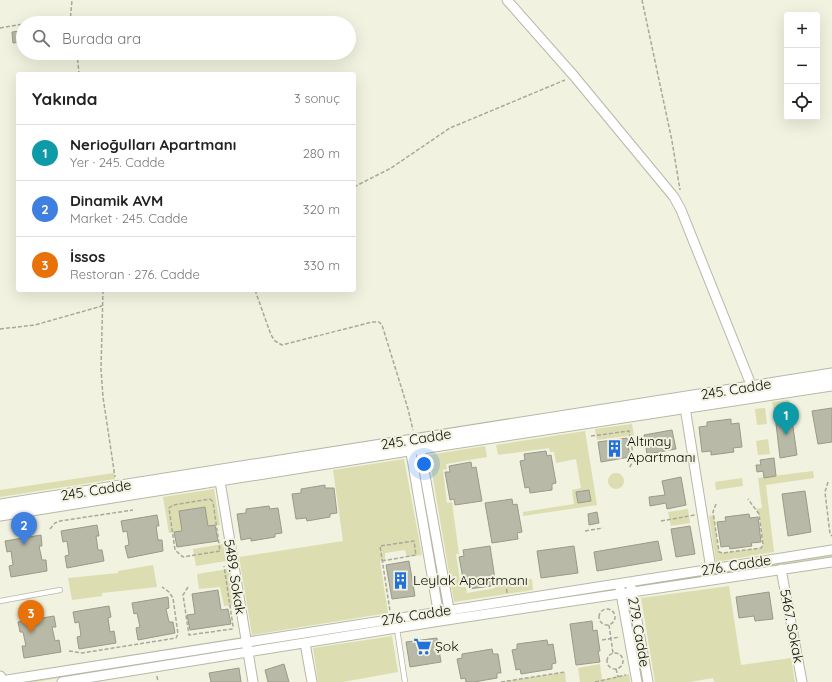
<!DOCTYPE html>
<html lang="tr">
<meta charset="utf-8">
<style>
:root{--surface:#fff;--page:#f6f6f6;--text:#222;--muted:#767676;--line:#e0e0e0;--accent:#ea580c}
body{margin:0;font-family:Quicksand,sans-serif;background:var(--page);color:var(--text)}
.controls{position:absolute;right:12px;top:12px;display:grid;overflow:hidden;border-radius:4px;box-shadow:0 4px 16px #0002}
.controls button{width:36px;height:36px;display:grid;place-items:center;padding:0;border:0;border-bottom:1px solid var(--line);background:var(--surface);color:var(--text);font:20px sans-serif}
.you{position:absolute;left:424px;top:464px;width:14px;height:14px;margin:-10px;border:3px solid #fff;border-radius:50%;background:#1a73e8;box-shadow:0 0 0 6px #1a73e833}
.badge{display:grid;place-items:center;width:26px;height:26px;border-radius:50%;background:var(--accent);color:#fff;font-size:13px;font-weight:700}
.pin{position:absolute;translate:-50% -33px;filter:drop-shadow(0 1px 2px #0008)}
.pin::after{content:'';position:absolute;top:21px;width:14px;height:12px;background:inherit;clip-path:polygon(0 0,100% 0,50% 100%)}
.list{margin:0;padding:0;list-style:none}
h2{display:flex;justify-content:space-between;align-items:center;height:52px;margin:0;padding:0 16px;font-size:17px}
h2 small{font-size:13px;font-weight:400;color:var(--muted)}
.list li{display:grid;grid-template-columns:26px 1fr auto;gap:12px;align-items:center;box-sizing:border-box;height:56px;padding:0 16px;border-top:1px solid var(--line)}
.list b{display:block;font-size:15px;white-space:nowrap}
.list p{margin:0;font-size:13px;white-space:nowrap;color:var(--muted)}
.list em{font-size:13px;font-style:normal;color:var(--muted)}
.icon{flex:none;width:22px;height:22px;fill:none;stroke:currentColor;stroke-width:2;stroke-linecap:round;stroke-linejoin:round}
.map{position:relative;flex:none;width:832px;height:682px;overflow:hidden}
.search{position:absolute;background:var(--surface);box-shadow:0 4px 16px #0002;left:16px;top:16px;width:340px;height:44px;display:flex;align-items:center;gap:10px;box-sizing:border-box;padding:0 14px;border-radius:22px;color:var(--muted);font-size:15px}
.panel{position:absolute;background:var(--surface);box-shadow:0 4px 16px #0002;left:16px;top:72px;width:340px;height:220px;border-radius:4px}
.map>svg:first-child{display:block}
.green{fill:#ddddb2}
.building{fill:#b8b9a7;stroke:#9a9a89}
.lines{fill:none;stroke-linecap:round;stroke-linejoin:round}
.service-casing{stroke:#b7b8a7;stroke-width:6}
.minor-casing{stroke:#b7b8a7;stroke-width:11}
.tertiary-casing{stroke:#b7b8a7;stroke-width:13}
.path{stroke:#a8a99a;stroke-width:1.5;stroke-dasharray:4 2;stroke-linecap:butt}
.service{stroke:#fff;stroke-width:4.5}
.minor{stroke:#fff;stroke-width:9}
.tertiary{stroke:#fff;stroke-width:11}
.labels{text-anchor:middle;stroke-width:4;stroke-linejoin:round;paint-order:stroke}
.street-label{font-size:14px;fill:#0d0d07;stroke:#f1f2df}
.poi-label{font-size:14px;fill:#0d0d07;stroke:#f1f2df;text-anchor:start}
</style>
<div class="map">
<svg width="832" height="682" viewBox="0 0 832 682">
<rect width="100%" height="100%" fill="#f1f2df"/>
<path class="green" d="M789,400L791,413L775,415L772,402Z
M765,408L767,424L757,425L755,409Z
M632,424L634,435L597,440L595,429Z
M585,431L597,505L523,516V512L574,504L572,490L581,488L576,459L556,463L554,452H550L549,448L498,455L496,445Z
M768,439L770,454L758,455L756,441Z
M485,446L487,457L446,464L447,469L443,470L447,503L452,502L459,554H456L461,587H466L467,593L495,588L494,584L532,579L533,590L454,602L429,455Z
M404,459L422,555L407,557L405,550L385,553V560L380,561L388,613L252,635L239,557L343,541L333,470Z
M417,465H420L444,603H441Z
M813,471L814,478L766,485L774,552L716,562L709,516L714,515L718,549L721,553L761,548L763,545L760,518L756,509L762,508L758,478Z
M608 481a8 8 0 1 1 16 0a8 8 0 1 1-16 0Z
M114,473L115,479L0,497V490Z
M742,478L743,486L716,490L715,482Z
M214,489L220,525L208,526L204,507L179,511L182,531L169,533L163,497Z
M688,509L690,523L671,526L668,512Z
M223,544L226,561L196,566L193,549Z
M832,554V557L636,587L635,585Z
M153,565L157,587L102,593V596L72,600L68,578L118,573V571Z
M228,569L234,605L224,606L220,587L199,589L197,574Z
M729,586L741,665L791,658L795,682H714L713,678L690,682H655L641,598Z
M392,636L398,672L343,682H318L313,648Z
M242,646V648L35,682H23Z
M600,664L602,680L629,674L630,682H580L578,668Z
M565,672L566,682H501Z"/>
<path class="building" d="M20,31L21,42L13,43L12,32Z
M832,408V442L818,444L812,411Z
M791,413L797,455L780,458L775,415Z
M731,419V424L739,423L742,447L733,448L734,452L711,455V451L702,452L699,427L707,426V422Z
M672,430L676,449L647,454L644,435Z
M627,438L630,457L601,462L598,442Z
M546,451L547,456L551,455L556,483L552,484V490L530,493L529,487L525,488L520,461L525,460L524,454Z
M774,458L776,476L764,478L763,471L757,472L756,465H761L760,460Z
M471,462L472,468L476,467L482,501L455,505L454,499L450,500L445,472H450L449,466Z
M681,477L686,505L667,509L666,503L650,506L649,497L665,495L662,481Z
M325,485V488H334L337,513L330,514V517L307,521L306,518L296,519L292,494L301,493V489Z
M589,490L591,501L578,503L576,492Z
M805,491L811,532L788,536L782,494Z
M512,499L513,505L517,504L522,532L517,533L518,539L492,543L485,503Z
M269,506L270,509L278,508L282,533L275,534V537L251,541V538L241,540L237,514L246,513V509Z
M205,507L208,526L215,525L218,541L177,547L174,532L182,531L179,511Z
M597,512L599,523L589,525L588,514Z
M749,514L750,518L758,517L761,542L751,543L752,546L730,549L729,546L721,547L717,522L726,521L725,517Z
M157,515L159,526H156L158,540H162L163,551L128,558L125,546L129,545L127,531L123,532L121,521Z
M97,525L99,536H96L98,550H102L104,561L67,568L65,556L69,555L67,541L63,542L61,531Z
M690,526L695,554L676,557L671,529Z
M41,535L42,546H39L42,560H46L47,571L11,577L9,566L13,565L11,551L7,552L5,541Z
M658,541L662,560L597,571L594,552Z
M490,546L495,579L491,580V586L469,589L468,583L464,584L459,557L464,556L463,550Z
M574,546L578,573L541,578L537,551Z
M409,561L415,596L392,599L386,565Z
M218,590L221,610L228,609L231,624L190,630L187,615L195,614L192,594Z
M769,592L773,619L755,621L754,616L739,618L736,597Z
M168,597L169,608L166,609L169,622H173L175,633L138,640L136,628L140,627L137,613L134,614L132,603Z
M109,606L111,617L108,618L110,632L114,631L116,643L79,649L77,637L81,636L79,622L75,623L73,612Z
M54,616L56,627H52L55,641L59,640L61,652L24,658L22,646H26L23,632H20L18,622Z
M592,621L593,631L597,630L600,651H598L600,662L576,665L570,624Z
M437,638L441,662L410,667L406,642Z
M547,640L548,645L553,644L556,663L552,664V669L521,674L520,669L516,670L512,650L517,649V644Z
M492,649L493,654H498L501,673H497V678L474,682H466L465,678L461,679L457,659L462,658V654Z
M284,664L289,682H268L265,670Z
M239,668L241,682H211L209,673Z"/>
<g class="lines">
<defs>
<path id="service" d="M0,601L60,590
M397,629L405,682"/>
<path id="minor" d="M507,0L574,76L674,197L681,210L754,392
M684,401L711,569
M419,442L450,615
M411,443V453L439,616
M219,475L253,682
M781,569L802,682
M631,587L648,682
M620,588L637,682
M305,643L312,682
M0,681L832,550
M62,682L440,621L832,562"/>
<path id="tertiary" d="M0,505L832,374
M0,515L421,448L832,385
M0,677L1,682"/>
</defs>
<use href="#service" class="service-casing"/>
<use href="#minor" class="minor-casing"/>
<use href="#tertiary" class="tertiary-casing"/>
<path class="path" d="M642,0L672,141L680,190
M28,23L49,21L65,23
M70,23L72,0
M0,28L23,24
M77,53L79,74
M354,187L391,168L450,128L565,80
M103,290L101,369L103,397L115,477
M255,290L271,335L275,341L282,345L372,322H379L382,325L408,409L413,430
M0,329L35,325L102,306
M591,436L629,431L634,460L629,468
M828,482L825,492L830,534L832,536
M210,499L213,502L220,551L183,557L175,550L169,508L173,505Z
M716,504L713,512L719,552L723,553L761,548L763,545L759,514L748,499
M661,521L695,515
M50,529L55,523L60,521L133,510
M585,531L603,528
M382,561L416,555L414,541L380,546L390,611
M505,577L507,593
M188,587L183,595L189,635L232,629L233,626L224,566
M599 617a8 8 0 1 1 16 0a8 8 0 1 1-16 0Z
M609,625L613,653
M602,640L620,637
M69,651L82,653L176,638L178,634L173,598L169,592L162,587
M607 661a8 8 0 1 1 16 0a8 8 0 1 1-16 0Z
M616,669L618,677
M157,676L158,682
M501,682L565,672
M595,682L626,675"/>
<use href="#service" class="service"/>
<use href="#minor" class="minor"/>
<use href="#tertiary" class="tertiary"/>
</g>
<defs>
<symbol id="building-bare" viewBox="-9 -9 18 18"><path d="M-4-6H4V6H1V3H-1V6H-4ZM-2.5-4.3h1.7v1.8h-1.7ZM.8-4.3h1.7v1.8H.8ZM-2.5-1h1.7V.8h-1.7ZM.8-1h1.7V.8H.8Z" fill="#2270db" stroke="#f1f2df" stroke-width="2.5" paint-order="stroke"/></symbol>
<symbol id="supermarket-bare" viewBox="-9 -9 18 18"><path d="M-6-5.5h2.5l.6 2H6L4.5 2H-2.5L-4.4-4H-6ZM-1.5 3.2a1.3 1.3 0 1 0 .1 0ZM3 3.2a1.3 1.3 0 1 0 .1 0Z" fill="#2270db" stroke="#f1f2df" stroke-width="2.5" paint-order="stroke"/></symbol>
</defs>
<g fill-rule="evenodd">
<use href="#building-bare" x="602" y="436" width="25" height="25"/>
<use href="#building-bare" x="388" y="568" width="25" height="25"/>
<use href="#supermarket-bare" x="410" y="634" width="25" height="25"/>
</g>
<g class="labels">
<g class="street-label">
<text transform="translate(736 389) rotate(-9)" y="5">245. Cadde</text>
<text transform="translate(416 439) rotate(-9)" y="5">245. Cadde</text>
<text transform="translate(96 490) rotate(-9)" y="5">245. Cadde</text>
<text transform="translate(736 565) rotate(-9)" y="5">276. Cadde</text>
<text transform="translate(235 577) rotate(81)" y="5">5489. Sokak</text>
<text transform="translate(416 615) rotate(-9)" y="5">276. Cadde</text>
<text transform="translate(792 626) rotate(79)" y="5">5467. Sokak</text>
<text transform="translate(639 632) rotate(80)" y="5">279. Cadde</text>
</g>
<g class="poi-label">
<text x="627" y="446">Altınay<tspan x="627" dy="16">Apartmanı</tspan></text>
<text x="413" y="585">Leylak Apartmanı</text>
<text x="435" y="651">Şok</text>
</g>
</g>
</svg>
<div class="controls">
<button>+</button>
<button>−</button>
<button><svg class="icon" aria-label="locate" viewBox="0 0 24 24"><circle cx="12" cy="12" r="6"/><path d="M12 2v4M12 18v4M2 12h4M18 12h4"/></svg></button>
</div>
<div class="you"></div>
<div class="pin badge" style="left:786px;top:435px;background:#0f9aa8">1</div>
<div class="pin badge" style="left:24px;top:545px;background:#3f7fe0">2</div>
<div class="pin badge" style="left:31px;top:633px;background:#e8710a">3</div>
<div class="search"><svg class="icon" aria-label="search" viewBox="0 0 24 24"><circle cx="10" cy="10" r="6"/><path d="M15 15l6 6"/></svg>Burada ara</div>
<section class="panel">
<h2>Yakında<small>3 sonuç</small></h2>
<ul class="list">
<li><span class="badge" style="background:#0f9aa8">1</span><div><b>Nerioğulları Apartmanı</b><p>Yer · 245. Cadde</p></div><em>280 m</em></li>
<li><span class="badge" style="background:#3f7fe0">2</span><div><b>Dinamik AVM</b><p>Market · 245. Cadde</p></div><em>320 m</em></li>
<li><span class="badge" style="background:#e8710a">3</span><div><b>İssos</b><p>Restoran · 276. Cadde</p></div><em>330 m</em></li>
</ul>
</section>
</div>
